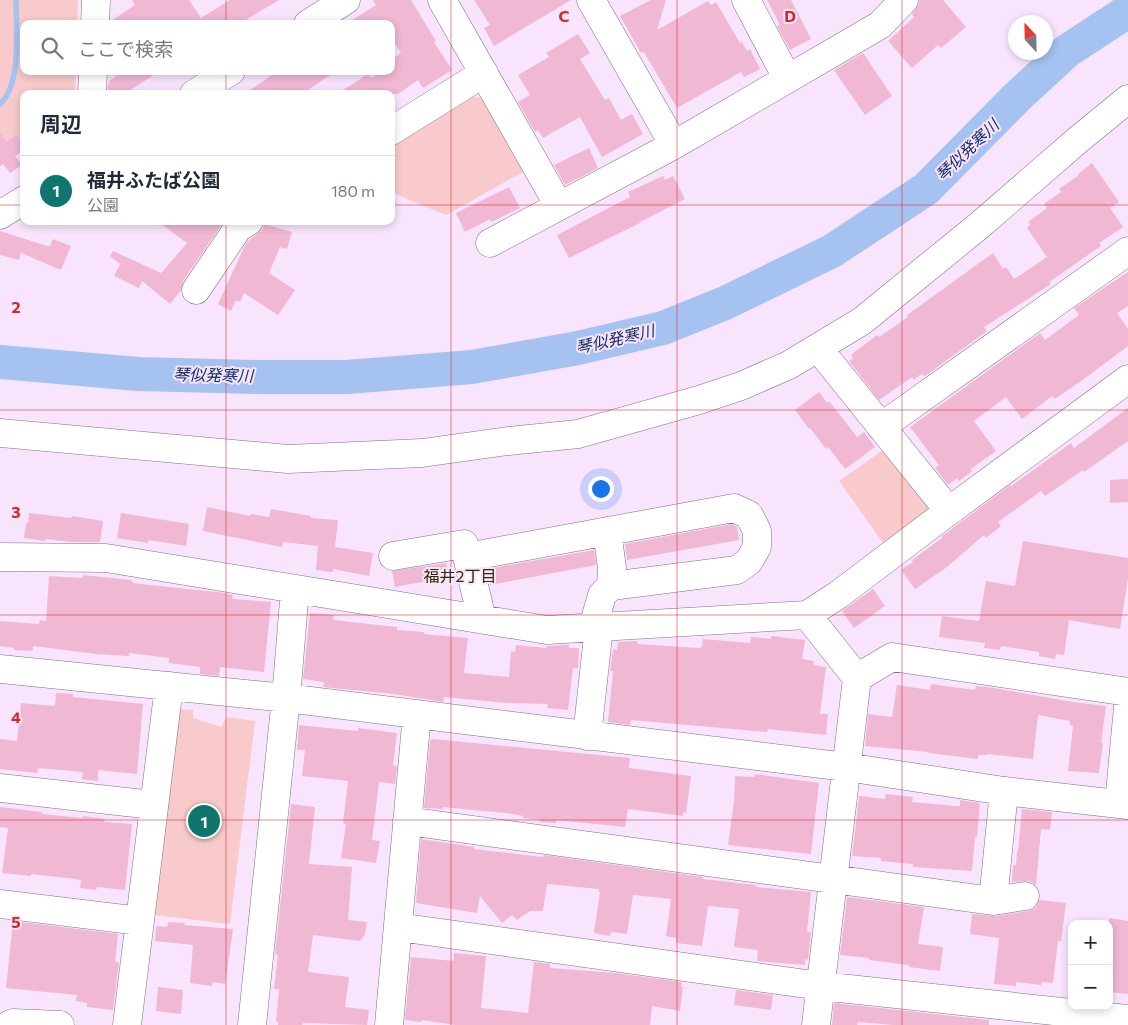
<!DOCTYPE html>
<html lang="ja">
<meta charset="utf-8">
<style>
:root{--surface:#fff;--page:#f6f6f7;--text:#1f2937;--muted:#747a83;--line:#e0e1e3;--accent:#0f766e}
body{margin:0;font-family:Commissioner,"Noto Sans JP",sans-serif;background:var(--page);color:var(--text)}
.controls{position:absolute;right:15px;bottom:15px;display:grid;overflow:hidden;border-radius:10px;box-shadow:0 2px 8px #0003}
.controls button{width:45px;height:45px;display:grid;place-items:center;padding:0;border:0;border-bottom:1px solid var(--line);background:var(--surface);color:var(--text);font:25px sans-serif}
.compass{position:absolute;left:1008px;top:15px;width:45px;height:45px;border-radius:50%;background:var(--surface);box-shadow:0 2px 8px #0003;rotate:338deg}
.you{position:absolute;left:600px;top:488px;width:18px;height:18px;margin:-12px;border:4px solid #fff;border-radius:50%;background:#1a73e8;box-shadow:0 0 0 8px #1a73e833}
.badge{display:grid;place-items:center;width:32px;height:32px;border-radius:50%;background:var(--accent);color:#fff;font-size:16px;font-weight:700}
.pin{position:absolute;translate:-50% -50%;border:2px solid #fff;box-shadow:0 1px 5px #0006}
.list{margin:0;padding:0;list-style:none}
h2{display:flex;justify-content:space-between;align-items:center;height:65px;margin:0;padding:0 20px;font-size:21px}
h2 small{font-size:16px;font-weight:400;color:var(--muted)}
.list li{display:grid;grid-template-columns:32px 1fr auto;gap:15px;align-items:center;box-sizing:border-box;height:70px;padding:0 20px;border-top:1px solid var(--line)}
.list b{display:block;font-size:19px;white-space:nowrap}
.list p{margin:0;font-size:16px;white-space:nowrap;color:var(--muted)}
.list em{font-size:16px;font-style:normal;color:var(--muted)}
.icon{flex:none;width:28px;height:28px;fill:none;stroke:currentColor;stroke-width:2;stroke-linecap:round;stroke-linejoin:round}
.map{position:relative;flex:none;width:1128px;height:1025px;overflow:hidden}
.search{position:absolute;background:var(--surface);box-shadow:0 2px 8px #0003;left:20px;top:20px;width:375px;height:55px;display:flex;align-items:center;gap:12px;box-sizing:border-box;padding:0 18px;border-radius:10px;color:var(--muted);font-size:19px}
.panel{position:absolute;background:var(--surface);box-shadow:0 2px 8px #0003;left:20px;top:90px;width:375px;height:135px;border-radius:10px}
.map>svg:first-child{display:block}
.green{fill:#f8cacb}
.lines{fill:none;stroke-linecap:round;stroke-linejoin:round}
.stream{stroke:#a6c2f1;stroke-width:5.5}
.river{stroke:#a6c2f1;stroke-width:34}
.building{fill:#f0b8d3}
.minor-casing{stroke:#806e85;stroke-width:29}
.minor{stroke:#fff;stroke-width:28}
.grid{fill:none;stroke:#d62828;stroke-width:1;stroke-opacity:0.55}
.labels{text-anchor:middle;stroke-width:4;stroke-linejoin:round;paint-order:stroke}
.water-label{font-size:16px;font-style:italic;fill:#102e65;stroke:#f9e4fe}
.neighbourhood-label{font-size:16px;fill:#2f2b00;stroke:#f9e4fe}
.grid-label{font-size:16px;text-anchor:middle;font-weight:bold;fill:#d62828;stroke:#f9e4fe;stroke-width:4;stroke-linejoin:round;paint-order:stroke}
</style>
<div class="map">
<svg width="1128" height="1025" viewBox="0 0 1128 1025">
<rect width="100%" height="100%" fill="#f9e4fe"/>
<path class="green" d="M0,0H78L77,24H24V71H76L75,94H24V138L0,164Z
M473,97L485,98L525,171L446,215L391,192V147Z
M886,448L930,504L928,516L886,547L839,481Z
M180,709L193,710V718L221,727L227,717L255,721L230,924L154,915Z"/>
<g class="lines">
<path class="stream" d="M0,104C22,84 16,29 16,0"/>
<path class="river" d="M0,362L138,374L260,377H347L472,367L578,348L663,328L725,303L832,251L926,189L1017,97L1067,51L1128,11"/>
</g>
<path class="building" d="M132,0H189L201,18L230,0H279L239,24H111V21L135,5Z
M373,0H411L436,41L434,42L452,70L423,88L418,80L398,94H337L368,74L371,78L382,71H391V60L401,53L391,37V24H346L376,5Z
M474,0H571L494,46L484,28L490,25Z
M651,0H666L657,30L708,1L711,5L716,2L740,43L742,42L747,51L750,49L760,69L744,77L741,72L677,108L644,52L641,53L620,16Z
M767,0H791L811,39L790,50L777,26L780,25Z
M919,0H943L966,27L941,48L938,45L912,68L888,41L914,17L912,14L919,4Z
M578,34L590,53L580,59L605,100L609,98L621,120L632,114L643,134L602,157L580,117L543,138L538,130L535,132L518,102L530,95L518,75L549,57L546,53Z
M863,53L892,96L865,115L834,70Z
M124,71H160L124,94H108V84L110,83L109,81Z
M278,71H336L302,94H244Z
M0,133L6,142L16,135L24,145V150L15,156L22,165L10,173L3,164L0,166Z
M589,148L598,168L565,185L554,165Z
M1092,163L1119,202L1110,208L1123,227L1099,243L1101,246L1049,282L1051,284L984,327L987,331L925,376L921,374L914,380L912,377L879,400L849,361L853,358L851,355L877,335L879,337L908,317L907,315L993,253L1003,269L1006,267L1014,279L1047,257L1027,228L1030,225L1028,222L1047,208L1044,204L1061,192L1059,189L1079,175L1078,174Z
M663,176L665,180L673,176L685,199L640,222V223L569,258L557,235L630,197L628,192Z
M509,187L520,208L491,222L490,219L465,232L456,213Z
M157,221H224L183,281L181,290L170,304L142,281L139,288L114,276L120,264L110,256L113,251L161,273L163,271L187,243Z
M264,224L292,232L287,249L280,247L269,273L295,290L278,315L244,293L240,302L236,300L231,311L218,304L246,243L263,229Z
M0,231L47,246H50L53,239L71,246L61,270L21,253L19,260L0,255Z
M1128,272V306L1117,313L1128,329V346L1084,379L1055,399L1052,396L1022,419L1006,397L974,421L996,451L971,469L972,471L959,481L957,478L948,485L935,468L939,465L910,427L1040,333L1045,340L1079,315L1074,308Z
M819,392L827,403L829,401L857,437L864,432L875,447L845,469L828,447L826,449L810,428L809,429L795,410Z
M1128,408V441L1084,472L1083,470L1045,496L1041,491L998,522L1001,526L986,538L984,535L947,567L915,589L901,570L913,562L912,560L942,538L941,537L1010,485L1011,486L1071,443L1074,448Z
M1128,479V502L1110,503V480Z
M207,507L250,516L251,514L269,517L271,509L311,516V518L338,520L335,547L373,553L369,576L333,569V572L316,570L318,546L283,542L282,547L203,531Z
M29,513L71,518L72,516L103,521L100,542H71L45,539V541L24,538L26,523H28Z
M121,513L189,524L186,546L149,540L148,543L117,538Z
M732,524L737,527L739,540L627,560L625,544Z
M1023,541L1128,558V578L1120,629L1069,620L1064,655L1056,654L1055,659L1039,656V652L1001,646L1000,650L984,648L985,643L939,637L942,616L979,621L986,581L1015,586Z
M594,550L596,565L490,585L486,569Z
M446,563L449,577L395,587L392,571Z
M83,575L131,580L133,583L150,585L225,593L233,595L232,599L271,602L264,672L220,667L219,676L200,674V667L169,663V658L129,653V656L96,654L33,646V651L14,650V648L0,646V621L39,624L40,620L46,621L49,576L83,578Z
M873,589L885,606L854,628L842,611Z
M310,613L334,615L333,620L397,627V630L424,632V634L468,638L464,673L509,677L511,651L515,652L516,645L547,648V646L564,645H569V648H579L578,668H573L568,710L547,708L548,704L507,703L444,697L443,702L394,694L323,687L324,682L303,679Z
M771,636L805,640L802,659L814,661L813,665L826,667L820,714H828L826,735L768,729L767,732L631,720L630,725L608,722L613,671H610L613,649L617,650L618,642L635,641H637V644L699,648L702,647L703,639L750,643L751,637L771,639Z
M931,684L975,690L976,686L994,688L1073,702L1106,706L1101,743H1103L1099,773L1068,771L1073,726L1070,725V721L1038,715L1033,759L987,754V755H978V759L929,753V752L865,746L868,714L892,717L897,685L930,690Z
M56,693L73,694V697L143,704L137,774L98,770V781L82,779L83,772L38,768L37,773L0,769V739L17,741L21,703L55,706Z
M299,725L358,731V728L397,733L393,765L397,766L395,784L379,782L372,840L380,841L376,863L341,858L346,824L343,823L348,781L302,776L305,750H297Z
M432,739L630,758L629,768L691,776L686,813L683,812V816L628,809L625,827L556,820V823L540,822V820L523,818V816L514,814L443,807V809L424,808L430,741Z
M755,774L819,783L811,854L728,845L734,802L735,776L754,777Z
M886,794L913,797L912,802L956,806H960V800L980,803L977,837H975L972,871L913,867V864L881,861V858L852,856L859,796L885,799Z
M291,804L315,807L309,864L352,867L348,920L367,922L365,935L360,941L313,935L308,972L349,977L345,1007L369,1010L367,1025L303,1023L302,1025H278V1022H276L279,989H274L278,955L275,954Z
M0,807L42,812V814L83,818V816L105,819L104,822L132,824L125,890L97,887L96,890L80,888L81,881L76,879L31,874V876L2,873L8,828L0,827Z
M1022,809L1052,812L1050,830L1041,829L1036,885L1030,881L1012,882L1013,865H1016L1017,852H1018Z
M421,839L474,847V849L543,857L544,855L703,877V879L756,885V887L811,892L807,932H811L808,960L805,959V965L757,961L758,950L734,947L739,909L708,906L702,946L676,943V938L666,936L671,899L633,895L627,934L611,932L610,936L594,933L600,892H598L599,889L547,884L543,911H530L517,920L512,915L502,923L480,896L477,913L416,903Z
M847,897L924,907L918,944L943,947L940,971L909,967V965L869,960V958L840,955Z
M1040,900L1066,903L1061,941H1058L1053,983L1042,982L1041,985L1016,982V986L994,984L999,938L970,934L972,914L995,916L1027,911L1035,908Z
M1109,918L1128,921V994L1109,992Z
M13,921L118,934L115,962H119L113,1010L87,1007V1003L76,1001L77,995L6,988Z
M168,922L185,923L184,925L233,929L225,984L213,982L212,986L190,983L193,945L155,941L156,926L167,927Z
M454,953L486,956L481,1008L528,1013L534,962L550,964V968L615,973L682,982L681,987H683L680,1011L652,1006L650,1025H455L421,1020V1022L405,1020L411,957L454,961Z
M158,987L183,990L181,1014L156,1011Z
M736,990L773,995L771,1010L734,1005Z
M834,1003L989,1020V1025H893L858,1022L857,1025H832Z"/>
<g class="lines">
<defs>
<path id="minor" d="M442,0L559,206
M591,0L674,145
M746,0L787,78
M95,24L96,0
M308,24L346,0
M92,94L93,71
M194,94L231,71
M391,131L484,73
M0,215L24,200
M490,243L674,145L880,25L904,0
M196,290L238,228L249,221
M818,348L949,511
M881,427L1128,251
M0,433L288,459L422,453L508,441L578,434L699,400L741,386L789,365L862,321L981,224L1079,139L1128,99
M607,531L612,568L611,586
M393,556L464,544L482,619
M0,557L106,558L547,630L807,615L838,595L949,511L1128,379
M467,557L734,508L749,515L757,531V547L749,561L737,570L611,586L602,595L593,627
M807,615L857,678L816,1025
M0,669L286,698L846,767L1004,791L1128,805
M857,678L892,657L1128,692
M587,736L599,627
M0,788L153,805
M1119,804L1128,707
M407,821L993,901L1025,896
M993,901L1004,791
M0,904L140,921
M398,927L821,986L1128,1019
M9,1025L13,1023L60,1025
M127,1025L169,686
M252,1025L286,698L295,589
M389,1025L417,714"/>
</defs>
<use href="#minor" class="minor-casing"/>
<use href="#minor" class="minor"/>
</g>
<path class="grid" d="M226,0V24M451,0V1025M677,0V1025M902,0V1025M226,71V94M0,205H24M391,205H1128M226,221V1025M0,410H1128M0,615H1128M0,820H1128"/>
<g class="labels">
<g class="water-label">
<text transform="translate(967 150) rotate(-44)" y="6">琴似発寒川</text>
<text transform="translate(615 339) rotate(-13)" y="6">琴似発寒川</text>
<text transform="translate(213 375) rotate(1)" y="6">琴似発寒川</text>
</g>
<g class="neighbourhood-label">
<text x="460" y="582">福井2丁目</text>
</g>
</g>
<g class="grid-label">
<text x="564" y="22">C</text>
<text x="790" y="22">D</text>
<text x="16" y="313">2</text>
<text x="16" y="518">3</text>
<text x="16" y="723">4</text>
<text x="16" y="928">5</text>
</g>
</svg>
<div class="controls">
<button>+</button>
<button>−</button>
</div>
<svg class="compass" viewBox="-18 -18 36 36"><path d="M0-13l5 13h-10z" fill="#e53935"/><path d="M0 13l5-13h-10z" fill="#747a83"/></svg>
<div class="you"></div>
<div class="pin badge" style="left:204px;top:821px">1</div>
<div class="search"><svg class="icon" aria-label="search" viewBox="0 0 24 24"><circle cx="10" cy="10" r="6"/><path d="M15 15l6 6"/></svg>ここで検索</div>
<section class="panel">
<h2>周辺<small></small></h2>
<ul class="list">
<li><span class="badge">1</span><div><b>福井ふたば公園</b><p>公園</p></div><em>180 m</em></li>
</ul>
</section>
</div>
